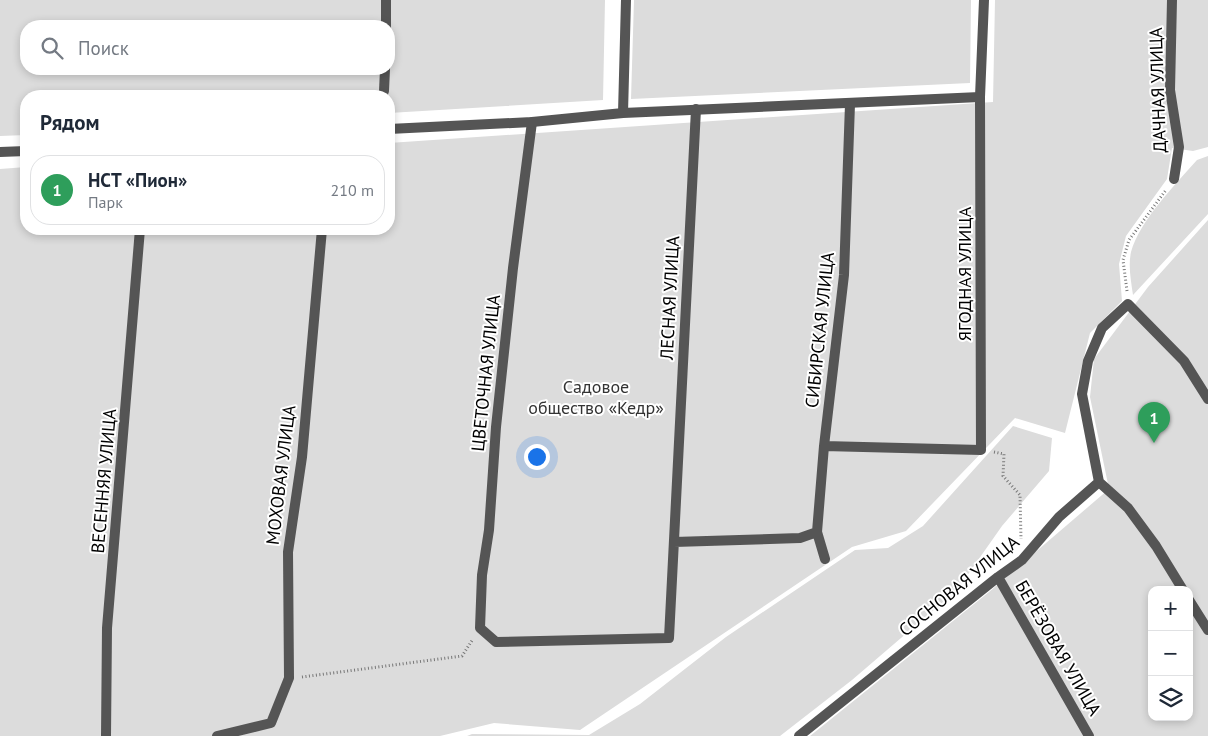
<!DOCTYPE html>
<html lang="ru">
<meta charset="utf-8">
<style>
:root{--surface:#fff;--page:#f2f2f3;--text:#1f2937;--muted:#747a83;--line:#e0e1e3;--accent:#0b8043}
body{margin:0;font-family:"PT Sans",sans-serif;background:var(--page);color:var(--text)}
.controls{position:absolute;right:15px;bottom:15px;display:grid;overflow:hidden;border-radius:10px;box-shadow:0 2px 8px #0003}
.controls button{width:45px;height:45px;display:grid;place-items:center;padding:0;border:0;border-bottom:1px solid var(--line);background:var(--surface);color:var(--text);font:25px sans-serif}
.you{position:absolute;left:536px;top:456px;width:18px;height:18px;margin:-12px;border:4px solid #fff;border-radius:50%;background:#1a73e8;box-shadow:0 0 0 8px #1a73e833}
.badge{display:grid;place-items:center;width:32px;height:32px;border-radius:50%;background:var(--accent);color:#fff;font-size:16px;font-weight:700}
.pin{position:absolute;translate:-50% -41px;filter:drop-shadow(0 1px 2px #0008)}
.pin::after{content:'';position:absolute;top:26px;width:18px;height:15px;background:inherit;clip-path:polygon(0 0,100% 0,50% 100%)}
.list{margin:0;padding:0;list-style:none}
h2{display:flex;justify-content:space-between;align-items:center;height:65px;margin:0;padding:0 20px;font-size:21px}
h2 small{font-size:16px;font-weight:400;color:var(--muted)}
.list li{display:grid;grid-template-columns:32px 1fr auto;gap:15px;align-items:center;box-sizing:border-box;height:70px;margin:0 10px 10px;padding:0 10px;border:1px solid var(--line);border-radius:20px}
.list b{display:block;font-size:19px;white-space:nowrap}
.list p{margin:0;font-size:16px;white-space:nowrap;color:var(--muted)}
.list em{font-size:16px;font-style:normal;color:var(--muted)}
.icon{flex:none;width:28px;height:28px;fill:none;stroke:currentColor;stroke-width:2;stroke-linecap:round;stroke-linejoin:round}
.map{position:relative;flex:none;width:1208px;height:736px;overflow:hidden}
.search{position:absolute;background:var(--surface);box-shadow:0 2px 8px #0003;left:20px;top:20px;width:375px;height:55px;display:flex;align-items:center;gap:12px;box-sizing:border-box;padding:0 18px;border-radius:20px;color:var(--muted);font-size:19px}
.panel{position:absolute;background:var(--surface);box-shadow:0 2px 8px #0003;left:20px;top:90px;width:375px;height:145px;border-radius:20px}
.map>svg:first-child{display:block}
.green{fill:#dcdcdc;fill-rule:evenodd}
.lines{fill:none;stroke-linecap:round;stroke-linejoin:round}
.path{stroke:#777;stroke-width:3;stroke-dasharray:1 2.5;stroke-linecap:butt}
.lane{stroke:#555;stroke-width:10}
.street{stroke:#555;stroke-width:10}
.labels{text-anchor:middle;stroke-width:4;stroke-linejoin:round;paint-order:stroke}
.street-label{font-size:18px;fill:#000;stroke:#fff}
.park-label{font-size:18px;fill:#333;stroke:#fff}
</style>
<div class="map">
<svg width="1208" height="736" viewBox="0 0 1208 736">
<rect width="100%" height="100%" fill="#fff"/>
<path class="green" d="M0,0H605L603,100L389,113V96H26V135L0,136ZM26,26H389V69H26Z
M634,0H971L970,83L631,99Z
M995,0H1208V147L1193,151L1172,148L1167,179L1126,236L1119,264L1122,301L1090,333L1065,433L1015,418L906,531L852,547L580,730L494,723L440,736H0V169L26,167V229H389V143L993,102Z
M1208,156V214L1133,295C1131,281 1128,266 1131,252C1140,220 1175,185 1197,160Z
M1208,220V736H810L989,592L1109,489L1090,397L1094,359L1148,287ZM1152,590H1189V717H1152Z
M1013,426L1052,438L1049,471L1002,526L957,590L852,680L780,736H467L472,734L589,735L640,704L726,637L855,550L888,548L923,526Z"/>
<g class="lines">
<path class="path" d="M1127,291L1123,260L1129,240L1166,190
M994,452L1004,454L1003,476L1020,495L1021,539
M302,677L462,656L473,639"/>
<path class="lane" d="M1172,0L1170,90L1179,147L1174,179
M386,26V0
M384,91L385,69
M532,122L513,268L496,427L489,530L482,575L480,628L496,642L669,638C679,462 686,285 696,109
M824,446L981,450L980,97
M1099,482L1128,508L1156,546L1183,590
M674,542L800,538L817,532
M825,559L817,532L824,446L844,275L850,104
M998,577L1089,736
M1189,600L1208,630
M106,736L107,628L140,229
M217,736L271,723L289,678L288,552L302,457L322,229
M799,736L998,577L1022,560L1059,517L1099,482L1082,394L1088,361L1102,328L1128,304L1184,361L1208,399"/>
<path class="street" d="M623,113L626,0
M389,129L532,122L623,113L980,97L984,0
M0,152L26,151"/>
</g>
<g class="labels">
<g class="street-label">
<text transform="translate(1158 90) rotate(-92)" y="6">ДАЧНАЯ УЛИЦА</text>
<text transform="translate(965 274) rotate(-90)" y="6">ЯГОДНАЯ УЛИЦА</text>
<text transform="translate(670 298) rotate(-87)" y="6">ЛЕСНАЯ УЛИЦА</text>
<text transform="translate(820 330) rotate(-84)" y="6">СИБИРСКАЯ УЛИЦА</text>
<text transform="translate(486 373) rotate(-84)" y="6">ЦВЕТОЧНАЯ УЛИЦА</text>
<text transform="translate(281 475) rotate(-83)" y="6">МОХОВАЯ УЛИЦА</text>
<text transform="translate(104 481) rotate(-85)" y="6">ВЕСЕННЯЯ УЛИЦА</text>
<text transform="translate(959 586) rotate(-39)" y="6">СОСНОВАЯ УЛИЦА</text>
<text transform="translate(1058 648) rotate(60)" y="6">БЕРЁЗОВАЯ УЛИЦА</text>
</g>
<g class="park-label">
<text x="596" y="393">Садовое<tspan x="596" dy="21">общество «Кедр»</tspan></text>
</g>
</g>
</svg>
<div class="controls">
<button>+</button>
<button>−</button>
<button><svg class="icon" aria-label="layers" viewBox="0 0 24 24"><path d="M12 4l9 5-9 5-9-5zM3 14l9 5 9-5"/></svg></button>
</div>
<div class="you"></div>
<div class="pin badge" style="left:1154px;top:443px;background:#2e9e5b">1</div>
<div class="search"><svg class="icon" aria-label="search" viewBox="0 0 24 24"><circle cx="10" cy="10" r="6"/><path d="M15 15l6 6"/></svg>Поиск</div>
<section class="panel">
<h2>Рядом<small></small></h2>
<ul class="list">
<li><span class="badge" style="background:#2e9e5b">1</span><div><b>НСТ «Пион»</b><p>Парк</p></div><em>210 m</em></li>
</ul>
</section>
</div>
